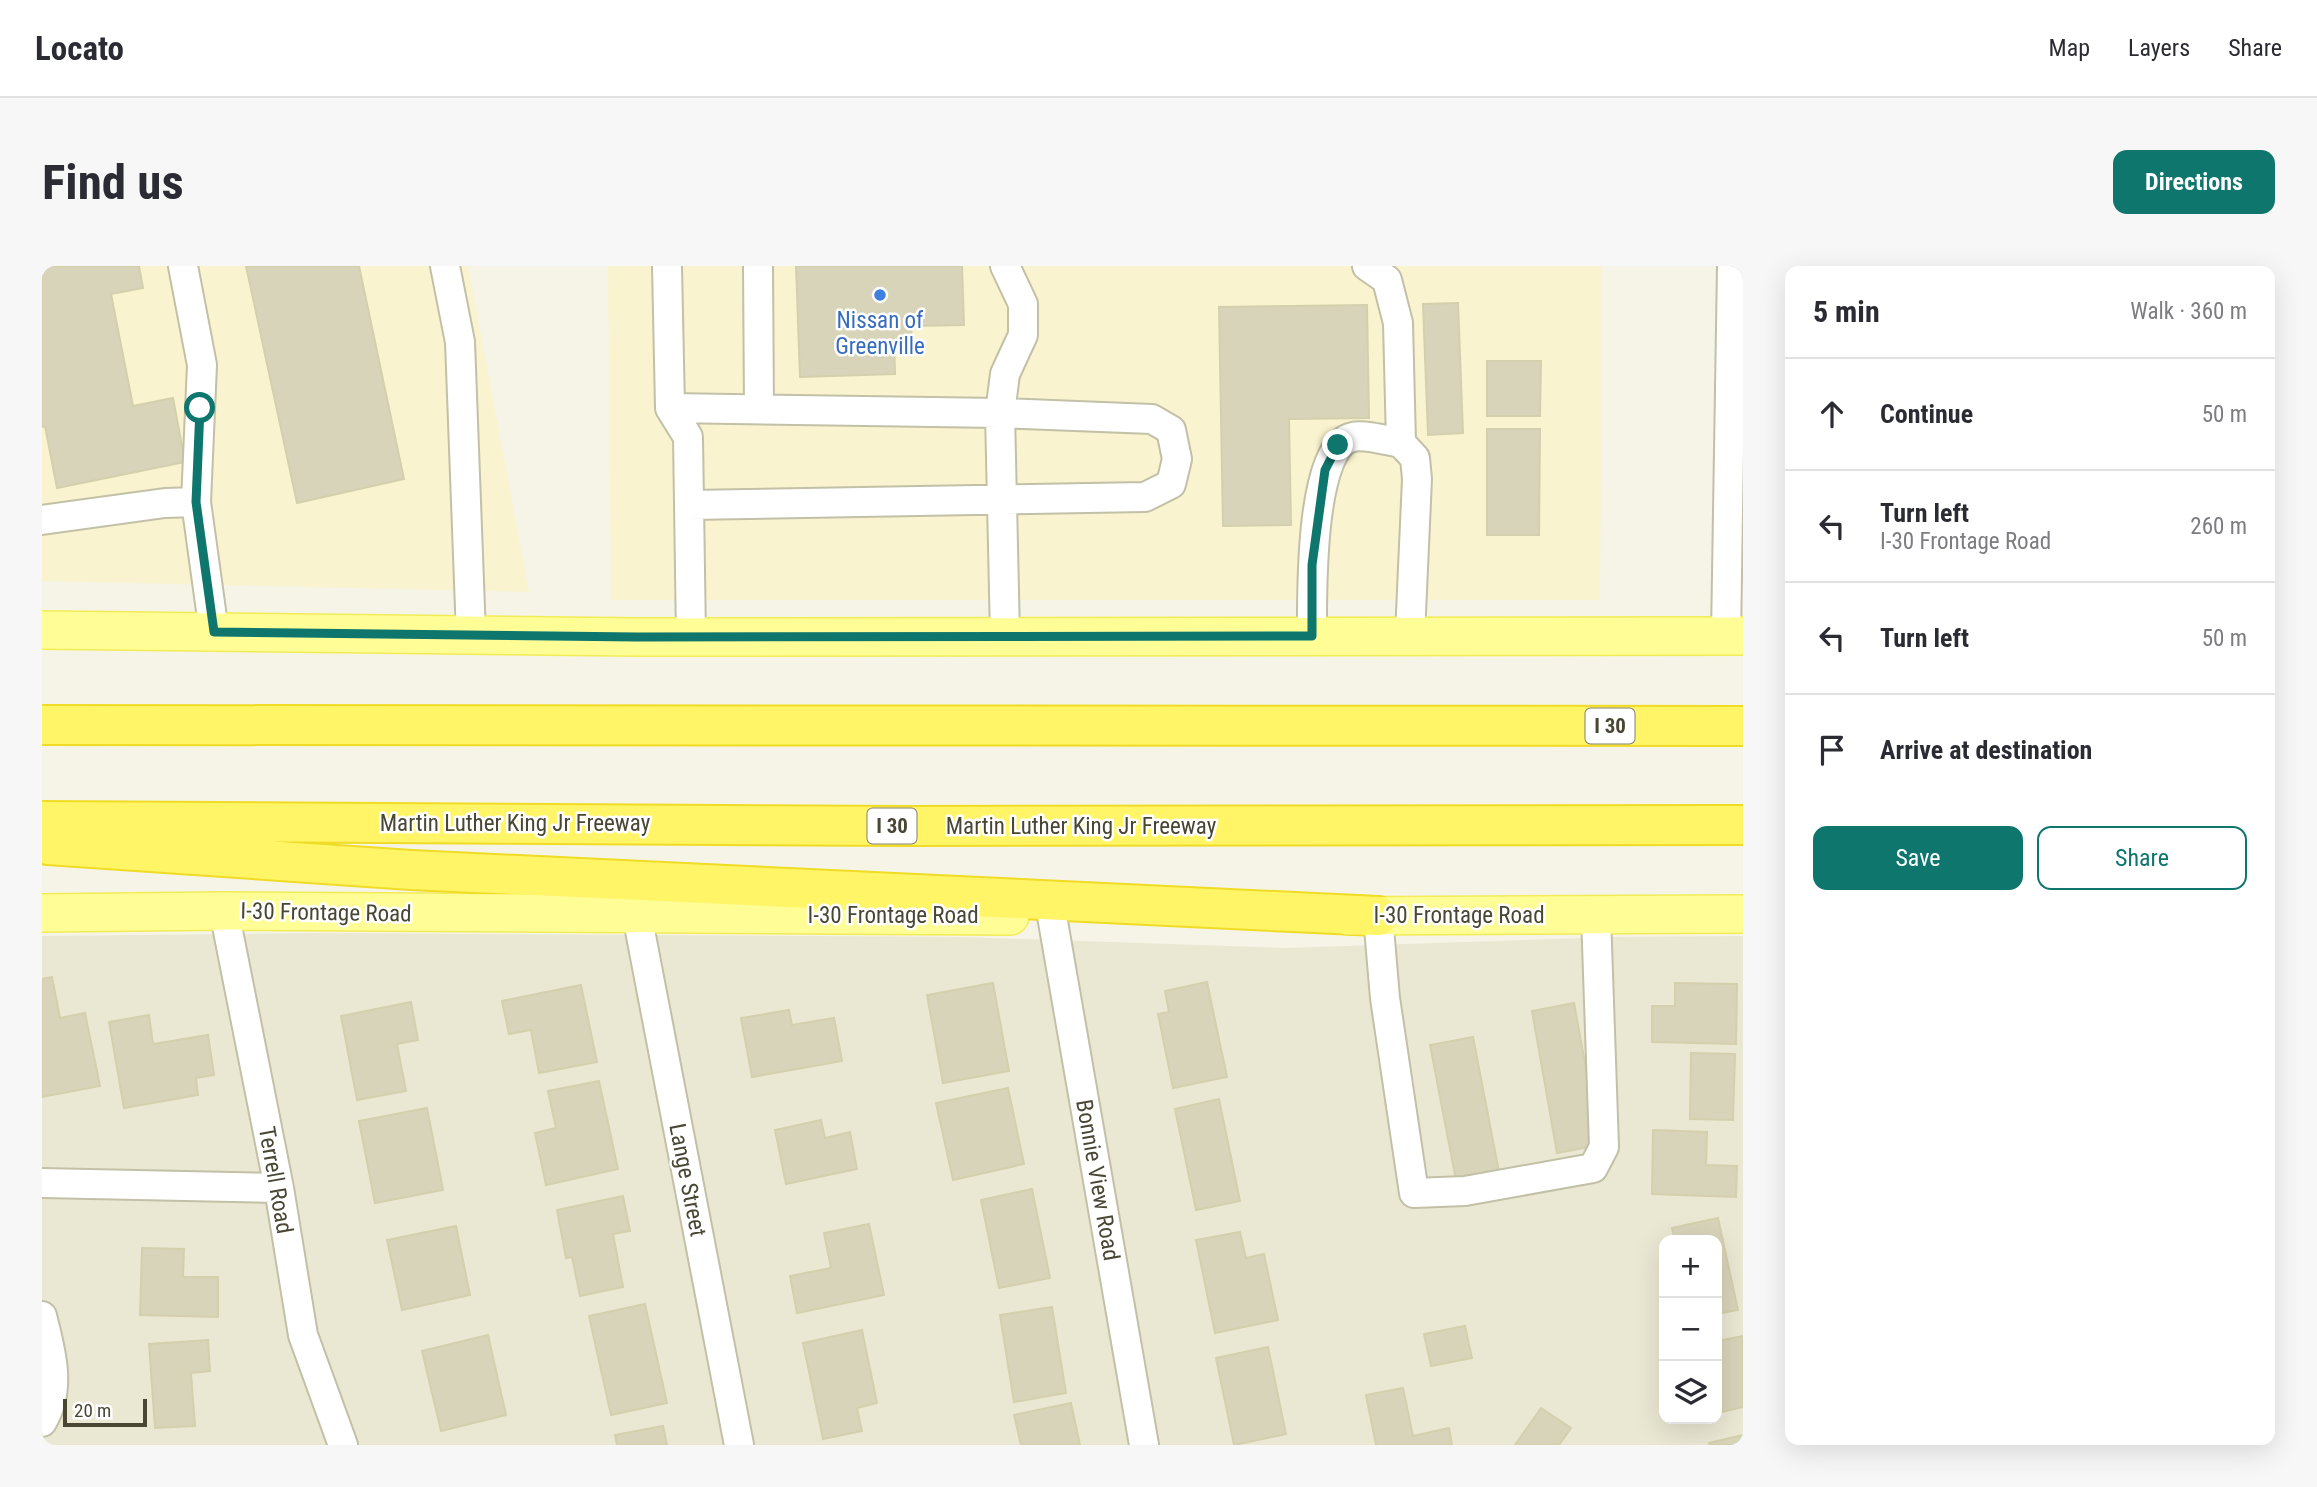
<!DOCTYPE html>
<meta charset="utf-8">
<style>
:root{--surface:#fff;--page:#f7f7f7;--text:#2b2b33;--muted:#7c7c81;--line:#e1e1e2;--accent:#0f766e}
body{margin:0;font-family:"Roboto Condensed",sans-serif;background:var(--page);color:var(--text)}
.controls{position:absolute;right:21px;bottom:21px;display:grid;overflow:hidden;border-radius:14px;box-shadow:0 7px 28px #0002}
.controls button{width:63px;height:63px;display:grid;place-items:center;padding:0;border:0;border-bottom:2px solid var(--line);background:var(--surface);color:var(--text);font:35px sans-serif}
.scale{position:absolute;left:21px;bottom:18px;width:84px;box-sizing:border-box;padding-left:7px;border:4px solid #494634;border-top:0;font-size:19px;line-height:24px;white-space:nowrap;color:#494634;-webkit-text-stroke:5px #fff;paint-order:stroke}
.stop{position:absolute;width:21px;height:21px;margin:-16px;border:5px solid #0f766e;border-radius:50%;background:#fff}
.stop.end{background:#0f766e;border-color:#fff;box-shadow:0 2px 7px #0008}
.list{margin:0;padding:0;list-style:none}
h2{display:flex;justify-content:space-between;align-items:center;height:91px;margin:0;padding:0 28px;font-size:30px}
h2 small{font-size:23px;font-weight:400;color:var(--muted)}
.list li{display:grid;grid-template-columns:46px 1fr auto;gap:21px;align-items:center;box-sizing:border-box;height:112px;padding:0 28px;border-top:2px solid var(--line)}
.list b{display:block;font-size:26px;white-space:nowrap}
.list p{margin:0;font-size:23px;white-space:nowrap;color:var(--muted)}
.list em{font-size:23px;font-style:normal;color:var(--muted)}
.actions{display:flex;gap:14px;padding:21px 28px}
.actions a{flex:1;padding:16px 0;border:2px solid var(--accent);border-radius:14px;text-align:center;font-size:24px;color:var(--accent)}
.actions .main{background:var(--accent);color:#fff}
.icon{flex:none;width:38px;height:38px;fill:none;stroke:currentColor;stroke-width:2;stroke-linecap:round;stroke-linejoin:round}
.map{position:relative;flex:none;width:1701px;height:1179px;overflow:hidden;border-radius:14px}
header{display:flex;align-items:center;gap:42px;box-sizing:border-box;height:98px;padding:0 35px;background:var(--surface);border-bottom:2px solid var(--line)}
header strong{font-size:33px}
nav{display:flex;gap:38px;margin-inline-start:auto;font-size:24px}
.intro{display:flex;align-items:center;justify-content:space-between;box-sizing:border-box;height:168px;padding:0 42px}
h1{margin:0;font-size:49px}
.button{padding:18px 32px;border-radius:14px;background:var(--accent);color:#fff;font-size:24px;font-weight:700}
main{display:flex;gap:42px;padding:0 42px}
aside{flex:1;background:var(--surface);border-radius:14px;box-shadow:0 7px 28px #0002}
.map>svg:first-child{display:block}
.residential{fill:#eae8d3;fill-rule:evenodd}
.commercial{fill:#f9f3cf}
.building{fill:#d8d4ba;stroke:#d4cfac;stroke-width:2}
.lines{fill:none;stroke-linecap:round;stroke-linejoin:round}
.minor-casing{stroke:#c2c0a7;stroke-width:32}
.major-casing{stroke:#f2ec57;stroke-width:40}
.highway-casing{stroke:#f0db25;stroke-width:42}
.minor{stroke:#fff;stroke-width:28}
.major{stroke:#fffd95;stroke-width:37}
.highway{stroke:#fff567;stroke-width:38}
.route{stroke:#0f766e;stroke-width:9}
.shop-dot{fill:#3f7fe0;stroke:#fff;stroke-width:2.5}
.labels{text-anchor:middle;stroke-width:5;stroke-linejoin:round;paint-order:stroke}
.shield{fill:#fff;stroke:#807e71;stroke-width:2}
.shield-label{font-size:21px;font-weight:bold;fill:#494634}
.shop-label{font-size:23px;fill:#366cbe;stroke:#fff}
.street-label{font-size:23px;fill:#494634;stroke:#fff}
</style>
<header>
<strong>Locato</strong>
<nav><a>Map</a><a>Layers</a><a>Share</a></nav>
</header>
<div class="intro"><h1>Find us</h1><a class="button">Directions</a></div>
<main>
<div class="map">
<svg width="1701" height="1179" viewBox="0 0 1701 1179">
<rect width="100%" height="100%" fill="#f5f4e6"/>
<path class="residential" d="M277,667L920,671L1244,682L1571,671L1701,670V1179H0V670ZM1622,974H1675V1153H1622Z"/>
<path class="commercial" d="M0,0H426L487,326L0,315Z
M566,0H1560L1558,334H569Z"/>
<path class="building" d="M0,0H97L101,22L69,28L91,140L131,132L143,196L15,222L3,160L0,161Z
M204,0H317L362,213L255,237Z
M754,0H920L922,59L869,60L870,73H852L853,108L758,111Z
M1416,37L1421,167L1386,169L1381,38Z
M1325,39L1327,152L1247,153L1249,259L1181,260L1177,41Z
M1445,95H1499L1498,150H1445Z
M1445,163H1498L1497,269H1445Z
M10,711L18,752L43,747L58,820L0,831V713Z
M1165,716L1185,811L1131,822L1116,748L1127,746L1123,725Z
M951,717L967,805L901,817L885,729Z
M1633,717L1695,718L1694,778L1610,776V740H1633Z
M539,719L555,796L497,807L489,764L467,768L460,735Z
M369,736L376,774L355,778L364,825L315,834L299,750Z
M1532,737L1558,879L1515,887L1490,745Z
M747,744L750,759L792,752L800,795L710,811L699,752Z
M107,749L111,778L166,769L172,809L154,812L156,829L82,842L67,756Z
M1431,771L1457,906L1414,914L1388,779Z
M1649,787L1693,788L1691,854L1648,853Z
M557,815L576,903L504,919L493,867L514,862L506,825Z
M966,822L982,898L911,914L894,837Z
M1177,833L1198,935L1154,944L1133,843Z
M385,842L401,924L333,937L317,855Z
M779,854L783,872L808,866L815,903L744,918L733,864Z
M1611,864L1665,866L1664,899L1695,900L1694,931L1610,928Z
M990,923L1008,1012L957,1022L939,934Z
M581,930L588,965L571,968L581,1021L538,1030L530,991L524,992L515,944Z
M1676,952L1696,1044L1675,1048V974H1633L1630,962Z
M827,958L842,1029L755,1047L748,1010L789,1002L782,967Z
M414,960L428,1029L360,1044L345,974Z
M1198,966L1204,992L1222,988L1236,1054L1173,1067L1154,974Z
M100,982L142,983L141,1011H176V1051L98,1049Z
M603,1038L625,1137L569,1149L547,1050Z
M1010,1041L1024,1127L972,1136L958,1049Z
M1423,1060L1430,1092L1389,1100L1382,1068Z
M820,1064L835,1137L815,1142L820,1165L781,1173L761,1077Z
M446,1069L464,1149L399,1165L380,1085Z
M1701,1070V1141L1675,1147V1075Z
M166,1074L168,1105L149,1107L153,1160L113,1162L107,1078Z
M1226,1081L1244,1168L1192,1179L1174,1092Z
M1361,1122L1371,1170L1407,1162L1410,1179H1334L1324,1129Z
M1029,1137L1038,1179H979L972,1149Z
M1499,1142L1529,1162L1517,1179H1473Z
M621,1160L625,1179H575L573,1169Z
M1701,1169V1179H1668L1667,1177Z"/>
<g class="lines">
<defs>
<path id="minor" d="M141,0L160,99L154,236L172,366
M403,0L418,76L429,369
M625,0L628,142L646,171L649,371
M716,0L717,143
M1325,0L1345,14L1356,57L1359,177
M628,142L958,147L1110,153L1129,164L1135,193L1129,218L1103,231L647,239
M0,254L123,237L154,236
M963,370L958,147L963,108L981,69V38L963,0
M1270,370C1270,333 1267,179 1311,171C1322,168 1347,175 1359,177L1373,192L1375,213L1368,369
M1684,370L1690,0
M182,645L237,922L261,1069L301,1179
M595,649L697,1179
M1010,650L1102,1179
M1336,650L1343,732L1372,927L1423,925L1551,902L1562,881L1554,649
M0,917L237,922
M0,1050C9,1085 20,1123 0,1156"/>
<path id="major" d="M0,364L595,371L1701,370
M0,647L182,645L968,650
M1306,650L1701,648"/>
<path id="highway" d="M0,459L1701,460
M0,555L863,560L1701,559
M6,579L369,604L1336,650"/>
</defs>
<use href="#minor" class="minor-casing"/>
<use href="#major" class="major-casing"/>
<use href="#highway" class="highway-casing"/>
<use href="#minor" class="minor"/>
<use href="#major" class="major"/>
<use href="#highway" class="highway"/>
</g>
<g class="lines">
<path class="route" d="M158,142L154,236L172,366L595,371L1270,370V299L1283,204L1296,179"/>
</g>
<circle class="shop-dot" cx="838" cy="29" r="7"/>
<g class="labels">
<g class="shield">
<rect x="1543.5" y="442.5" width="49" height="35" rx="5"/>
<rect x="825.5" y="542.5" width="49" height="35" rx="5"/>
</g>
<g class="shield-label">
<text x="1568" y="467">I 30</text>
<text x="850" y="567">I 30</text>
</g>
<g class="shop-label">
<text x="838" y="62">Nissan of<tspan x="838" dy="26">Greenville</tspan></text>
</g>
<g class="street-label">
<text x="473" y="565">Martin Luther King Jr Freeway</text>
<text x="1039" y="568">Martin Luther King Jr Freeway</text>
<text transform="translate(284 646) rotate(1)" y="8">I-30 Frontage Road</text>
<text x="851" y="657">I-30 Frontage Road</text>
<text x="1417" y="657">I-30 Frontage Road</text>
<text transform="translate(234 914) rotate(80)" y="8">Terrell Road</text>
<text transform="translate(646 914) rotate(79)" y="8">Lange Street</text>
<text transform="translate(1056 914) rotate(80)" y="8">Bonnie View Road</text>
</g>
</g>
</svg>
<div class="controls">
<button>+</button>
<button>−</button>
<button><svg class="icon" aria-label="layers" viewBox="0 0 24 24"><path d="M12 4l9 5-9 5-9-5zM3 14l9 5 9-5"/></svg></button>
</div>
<div class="scale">20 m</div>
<div class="stop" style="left:158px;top:142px"></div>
<div class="stop end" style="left:1296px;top:179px"></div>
</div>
<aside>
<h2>5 min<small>Walk · 360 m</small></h2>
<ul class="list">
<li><svg class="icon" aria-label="ahead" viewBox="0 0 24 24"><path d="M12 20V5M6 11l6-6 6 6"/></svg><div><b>Continue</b></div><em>50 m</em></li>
<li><svg class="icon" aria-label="left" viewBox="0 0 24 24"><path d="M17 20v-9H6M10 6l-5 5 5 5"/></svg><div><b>Turn left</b><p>I-30 Frontage Road</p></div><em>260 m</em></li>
<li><svg class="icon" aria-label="left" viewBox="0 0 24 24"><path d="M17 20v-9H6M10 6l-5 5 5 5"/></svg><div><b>Turn left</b></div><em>50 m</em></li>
<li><svg class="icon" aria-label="arrive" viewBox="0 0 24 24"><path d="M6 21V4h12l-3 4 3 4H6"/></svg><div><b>Arrive at destination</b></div></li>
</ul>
<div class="actions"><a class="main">Save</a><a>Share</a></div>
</aside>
</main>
